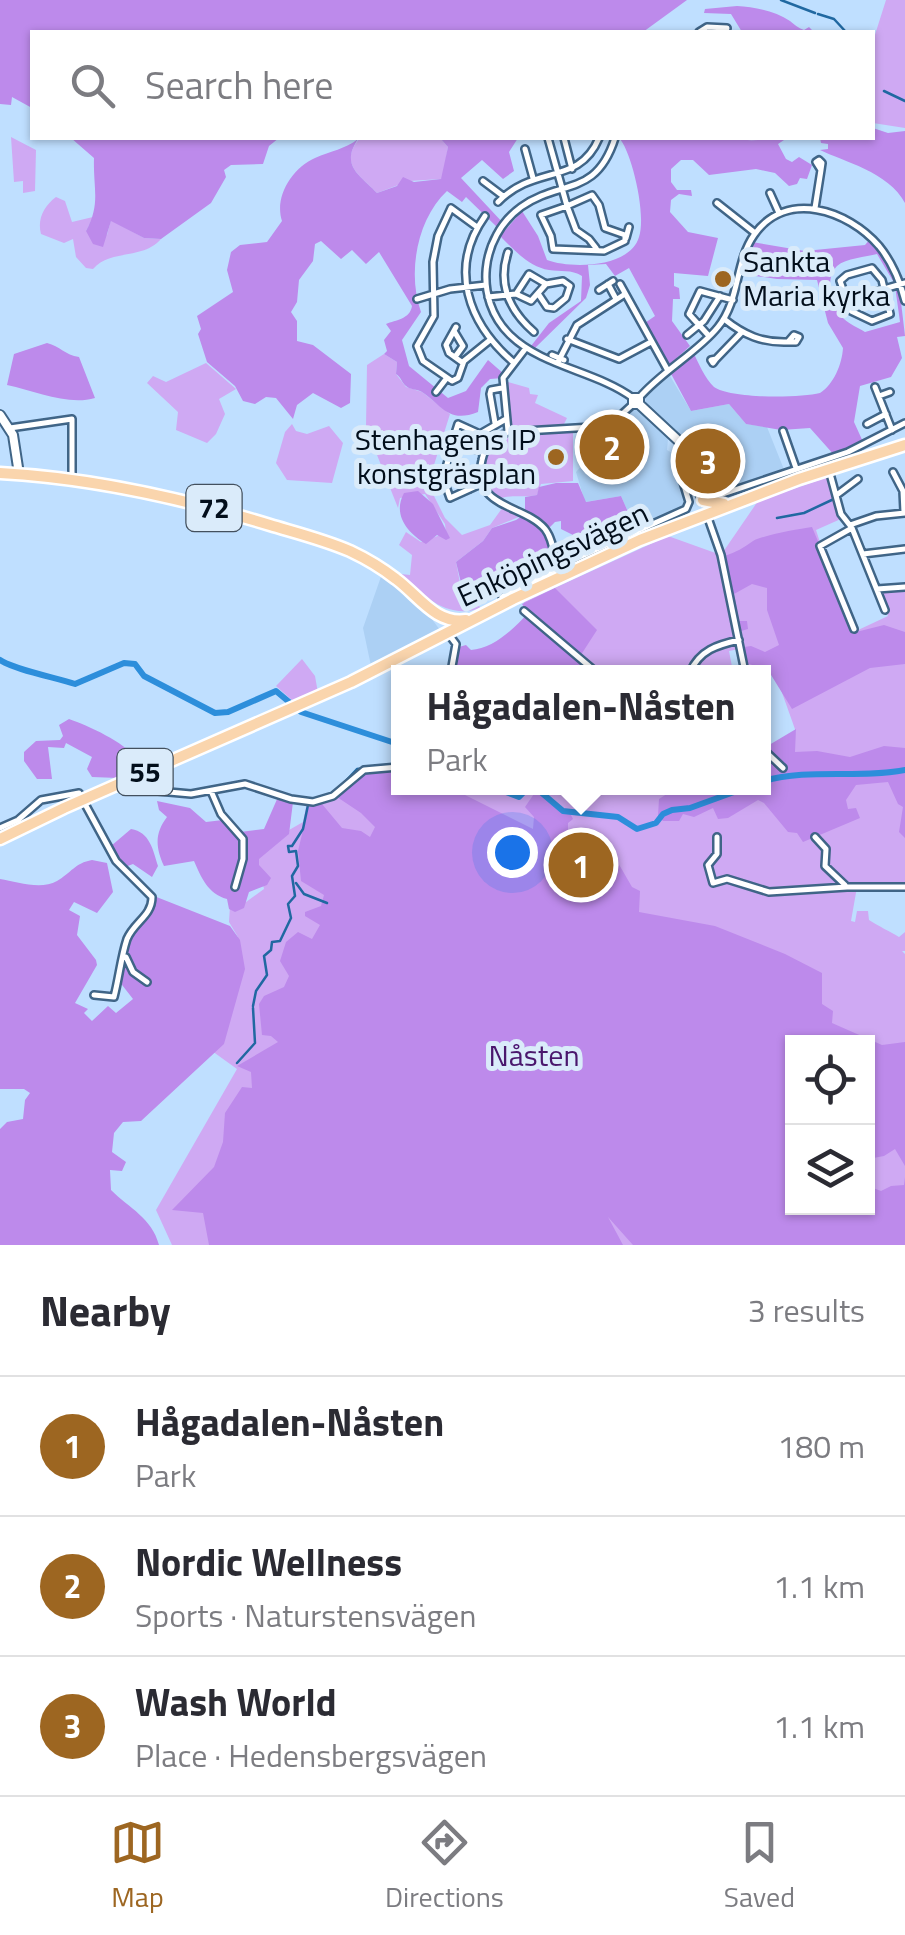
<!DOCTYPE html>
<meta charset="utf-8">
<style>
:root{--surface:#fff;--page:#f7f7f7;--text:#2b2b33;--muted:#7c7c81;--line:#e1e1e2;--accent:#9d6621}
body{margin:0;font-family:"Titillium Web",sans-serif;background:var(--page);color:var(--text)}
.controls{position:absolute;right:30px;bottom:30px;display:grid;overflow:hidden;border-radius:0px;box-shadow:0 2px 8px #0004}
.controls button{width:90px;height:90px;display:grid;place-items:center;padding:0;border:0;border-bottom:2px solid var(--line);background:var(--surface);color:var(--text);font:50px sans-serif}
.you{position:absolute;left:512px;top:852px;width:35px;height:35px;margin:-25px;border:8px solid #fff;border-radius:50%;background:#1a73e8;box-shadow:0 0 0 15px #1a73e833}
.badge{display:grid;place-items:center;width:65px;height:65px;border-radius:50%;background:var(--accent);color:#fff;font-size:32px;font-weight:700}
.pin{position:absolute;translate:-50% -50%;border:5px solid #fff;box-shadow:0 2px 10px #0006}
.popup{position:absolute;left:391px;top:665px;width:380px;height:130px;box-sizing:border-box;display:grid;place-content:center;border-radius:0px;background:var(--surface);filter:drop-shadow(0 2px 8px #0005);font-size:32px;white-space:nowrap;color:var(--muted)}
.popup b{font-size:38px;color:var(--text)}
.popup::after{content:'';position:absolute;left:50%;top:100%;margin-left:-20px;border:20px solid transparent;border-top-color:var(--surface)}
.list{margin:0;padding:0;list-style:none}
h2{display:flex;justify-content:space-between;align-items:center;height:130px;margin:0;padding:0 40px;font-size:42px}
h2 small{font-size:32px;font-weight:400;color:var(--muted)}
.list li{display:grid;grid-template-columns:65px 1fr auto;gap:30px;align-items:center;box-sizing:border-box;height:140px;padding:0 40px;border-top:2px solid var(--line)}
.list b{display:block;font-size:38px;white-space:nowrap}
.list p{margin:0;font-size:32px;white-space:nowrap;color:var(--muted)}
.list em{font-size:32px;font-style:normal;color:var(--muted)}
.icon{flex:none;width:55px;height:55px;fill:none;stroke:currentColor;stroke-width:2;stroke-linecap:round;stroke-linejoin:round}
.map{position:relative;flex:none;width:905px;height:1245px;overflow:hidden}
.search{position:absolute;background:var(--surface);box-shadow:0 2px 8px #0004;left:30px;right:30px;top:30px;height:110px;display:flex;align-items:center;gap:25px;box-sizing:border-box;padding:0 35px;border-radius:0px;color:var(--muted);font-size:38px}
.sheet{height:550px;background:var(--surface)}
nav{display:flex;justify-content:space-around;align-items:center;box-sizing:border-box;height:140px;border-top:2px solid var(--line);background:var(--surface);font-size:28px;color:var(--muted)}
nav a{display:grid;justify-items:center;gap:5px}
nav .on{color:var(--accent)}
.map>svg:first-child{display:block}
.built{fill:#acd0f4}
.green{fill:#cfa9f3;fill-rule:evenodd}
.forest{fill:#bd8aeb;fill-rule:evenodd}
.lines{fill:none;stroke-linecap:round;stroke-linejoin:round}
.stream{stroke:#2068a1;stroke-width:2.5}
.river{stroke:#2d8edb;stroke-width:6}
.minor-casing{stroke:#406587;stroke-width:10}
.tertiary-casing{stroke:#406587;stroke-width:12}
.primary-casing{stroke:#fff;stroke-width:15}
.minor{stroke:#fff;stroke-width:5}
.tertiary{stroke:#fff;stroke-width:8}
.primary{stroke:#fad5ad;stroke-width:10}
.poi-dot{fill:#9d6621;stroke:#daebfa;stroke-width:4}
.labels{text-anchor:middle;stroke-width:10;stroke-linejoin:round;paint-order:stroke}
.shield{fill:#daebfa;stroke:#43505e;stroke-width:2.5}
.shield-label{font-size:28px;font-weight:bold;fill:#020e1b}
.poi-label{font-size:30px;fill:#020e1b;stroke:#daebfa;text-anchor:start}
.street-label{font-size:30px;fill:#020e1b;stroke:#daebfa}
.park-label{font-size:30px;fill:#4a176d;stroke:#daebfa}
</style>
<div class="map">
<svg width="905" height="1245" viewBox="0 0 905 1245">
<rect width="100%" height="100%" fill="#bfdfff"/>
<path class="built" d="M667,371L691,411L729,404L746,424L767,427L785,472L717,496L693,442H686L684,437L675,436L646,405L645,393Z
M631,410H641L668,439L667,450L676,455L687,478L688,498L686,509L637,532L621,496L585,502L576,472Z
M383,571L416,598L440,630L371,666L363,628Z"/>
<path class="green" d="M886,0H905V128L873,123V41Z
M11,137L36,150L35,191L23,193V181L14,182Z
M360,138H440L448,147L443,176L441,179L409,181L377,193C360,175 338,164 360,138Z
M56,197L65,201L72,222L93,217L86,231L107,235L111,220L144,238L161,239C143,260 110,249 93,269L86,268L76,257L73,239L64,243L41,234C37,219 44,206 56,197Z
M384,354L397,362L396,374L406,387L422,392L450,414L428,484L445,518L462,535L490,525L503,507L521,516L492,528L483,541L456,562L460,583L470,588L478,585L484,594L477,597L480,608C449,620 422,596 401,574L410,575L412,555L399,545L406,532L421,542L446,533L445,524L425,494L400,498L398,508L366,427L367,365Z
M206,363L236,389L219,399L225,414L216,434L207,443L176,430L178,412L147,383L153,376L166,382Z
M505,381L529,388L530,394L538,395L535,403L567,418L563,426L511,428Z
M292,424L296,431L307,434L329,426L343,443L332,483L287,480L276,463L285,432Z
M573,433V481L541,484L537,495C523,498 512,494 498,499L486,488L483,464C494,425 541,433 573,433Z
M831,476L836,489H843L838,494L843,518L816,530L828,567L856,631L888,616L877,589L905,587V888L857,887L851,921L855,922L857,911H868L869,920C880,927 889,931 899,937L905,932V951H902L905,954V1245H172L156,1210L237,1069L212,1051L238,937L229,922L230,906L246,902L264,889L257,858L270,841L303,822L307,802L331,797L345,785L764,788V752L796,732L780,687L769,671L748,670L744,648L729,651L733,672H491L527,616L524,602L668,536L721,555L758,501ZM792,1042H868V1208H792Z
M302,659L315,676L318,693L294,702L276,686Z"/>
<path class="forest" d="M0,0H687L643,32H32V108L12,97L11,105L0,104Z
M737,6C754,7 775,11 790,21C794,24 798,28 804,30L809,27L814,32H742L731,14L704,13L705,9Z
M873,128L888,133L905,131V203C889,172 842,161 820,150L828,149V144L821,143L820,138H872Z
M71,138H279L269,146L263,164L231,165L224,170L226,177L211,203L161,239L144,238L111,221L103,247L93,244L86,231C101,203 93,189 94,158Z
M440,138H518L509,152L514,171L503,179L482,160L461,178L504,224L500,230L466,197L462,202L447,191C417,219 407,273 421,312L402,340L409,366L448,398L466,391L488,360L504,374L503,378L490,379L481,388L478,412C448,424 442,405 422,392C417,389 410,390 406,386C402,383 401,377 396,374L397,362L384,354L387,351L384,340L391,331L386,324C396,320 410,319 412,306L379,252L366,264L352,250L341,259L321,241L315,244L313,261L299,280L297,302L291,312L297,321V341L313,345L351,374L350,403L341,408L313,393L297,405L293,419L276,398L266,397L255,404L243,401L235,386L207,362L198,334L201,329L197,316L233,292L227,270L231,252L240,245L267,242L282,221C274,197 292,168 315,158C331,151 345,149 358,139C340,166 360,175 377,193L397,186L403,177L414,182L441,179L448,147Z
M619,138H734C752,143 769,138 787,138L778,144L786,159L792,162L799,157L812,165L807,179L800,178L797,184L789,186L775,173L756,169L709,175L693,160H681L671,169V182L677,190H691L692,196L679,194L671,200L670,212L688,232L718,238L708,276L674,273V286L679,288L680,299H673L672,321L690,346L668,366L642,325L655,316L629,268L615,276L606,264L588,265L590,285L586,298L535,348L531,346L549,323L581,301L582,276C571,269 561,272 549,270C529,267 514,250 500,236L522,211L538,236L547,260C571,269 630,268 639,237C647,212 630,148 619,138Z
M870,239L897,280L893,281L877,254C866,257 846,258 837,266C824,279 831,307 844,319C849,324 859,328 865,332L900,322L895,286L899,285L905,336L897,337L902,358L891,377L860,386L854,422L864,444L835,456L810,428L781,430L746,424L729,404L691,411L669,370L693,352C698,362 705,379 714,387C731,399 800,398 820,393C834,384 842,364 843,348L828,323L817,280L777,279L742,274L752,242L805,251L865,245Z
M47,343C60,346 65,355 79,357L95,398C68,406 36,391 7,385L14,354Z
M556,483H578L586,502L621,496L636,530L589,550L581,539L561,529V521L555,522L549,528L555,565C534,581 539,577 517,571C507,569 492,574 482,576L478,585L462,587L456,562L483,541L492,528L516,520L525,514V497L537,495L539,487Z
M418,491L433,504L450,538L446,540L437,535L426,544C408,533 392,515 404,493Z
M812,527L856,632L884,625L905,632V664L870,668L792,709L768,670L746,663L724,556C737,552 743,548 753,541C764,535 798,529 812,527ZM752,584L767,588V610L779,645L765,652L751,646L744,647L741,631L748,629L747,621H739L734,594Z
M555,588L597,630L577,661L590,672H454L459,647L466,645L471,650C493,649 515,628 528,613L522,604Z
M69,719C89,726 124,742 136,758L134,769L118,778L92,777L87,769L92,757L66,743L64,748L48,747L52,779H37L24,761V752L36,741L60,740L63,736L59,725Z
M796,729L795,752L817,751L850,757L884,746L905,748V838L899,832L903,807L898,804L888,782L856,785L846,800L848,809L856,808L860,818L803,842L797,833L788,832L764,803L758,800L728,818L718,819L713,808L694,817L683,814L679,821H663L658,816L659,799L676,788H764V748Z
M398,767V788H451L533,829L534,817L525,807L538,788L563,811H569L573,819L568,823V831L585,844L587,860L608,869L617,861L632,887L640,891L639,912L715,926L785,954L822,973V1004L833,1011L832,1023L882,1045L905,1042V1175V1166L895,1149L884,1156L868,1159V1042H792V1208H868V1186L881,1191L891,1186L904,1185L905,1177V1245H633L608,1217L623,1245H209L203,1213L172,1210L214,1167L223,1142L225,1113L242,1087L252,1088L251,1072L237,1066L278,1042L271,1036L262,1035L259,1004L264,996L284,987L289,976L280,961L286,942L298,932L312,939L320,925L305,916V912L321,906L324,895L301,881L298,851L309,805L322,804L342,828L361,831L370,837L375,827L361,813L337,797C357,771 366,770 398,767Z
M278,797L293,802L289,834L259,859V865L271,878L267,885L249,892L244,908L235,912L229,909L227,899C208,894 201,877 194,861L164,866C155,846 155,833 167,817L159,810L157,801L190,808L206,822L223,820L240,832L264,829Z
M131,829C150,832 153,850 158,866L152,877L133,864L125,867L111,846Z
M92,860L107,863L113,892L97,913L74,902L69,910L80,916L77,935L96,960L97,965L75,1003L88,1009L84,1013L92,1021L108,1006L116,1013L133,999L119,981L128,934L148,912L154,896L230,926L240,940L245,969L224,1044L141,1121L123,1122L114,1133L112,1152L126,1162L122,1171L110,1170L111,1190C129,1208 152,1218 159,1245H0V1129L7,1122L23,1119L25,1100L30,1093L24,1089H0V879C17,882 41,890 57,881C71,873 75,863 92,860Z"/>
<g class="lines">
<path class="stream" d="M781,0L815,13
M818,14L834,19L846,32
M884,91L905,101
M839,497L848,489
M777,518L804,513L836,498
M341,786L357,769L390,765
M296,883L304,894L327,903
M253,1006L256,991L267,975L264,956L271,950L272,942L280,941L291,918L288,904L295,896L292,876L298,866L296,851L289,852L288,846H292L303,829L308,805L320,803
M237,1063L255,1043L253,1008"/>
<path class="river" d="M0,660C12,669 57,678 75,684L124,663L135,664L144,676L215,713L228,712L276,691L301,712L398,744
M764,781C809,768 858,779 905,770
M496,788L519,797L528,788
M536,788L563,811L618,817L637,829L656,823L663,814L672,810L690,808L745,788"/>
<defs>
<path id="minor" d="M699,32L707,27L727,28L726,32
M548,138L567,206L541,215L551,236L553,249L604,251L625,241V235L605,228L599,205L592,195L567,206L576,230L589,239L596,248
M564,138L572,169
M615,138C596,198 560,179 521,207C480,237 473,299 510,335C543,367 596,371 633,398
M525,149L533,178
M483,181L503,196
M770,193L779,213
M498,202C535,164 579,186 599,138
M717,203L755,233
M815,208L821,170L816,162L819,160L822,163L821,170
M485,216C448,268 468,323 513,362
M477,227L451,208L438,236L433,262L434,316L417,346L423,361L452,381L458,378L464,361L490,340
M626,238L629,227
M508,252C497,285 510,311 534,332
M872,268L882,280L890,314L872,321L851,311L840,281L847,275Z
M608,284L616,299
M620,284L667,369
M599,290L613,281
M516,294L529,274L546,284
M488,297L516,294L531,301L546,284L563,281L570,286L566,298L554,308L547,307L539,295
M417,299L450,289L486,285
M846,300L905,283
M724,319C744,335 762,343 788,342L794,335L799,337L796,342H788
M456,327L446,345L449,353L463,363
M454,331L463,346L455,357
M687,335L704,321L720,296
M709,336L689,314L700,291L733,300
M567,339L619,359L651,342
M552,355L564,360
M716,359L713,363L711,360L716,359L742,332
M558,362L577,325L625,294
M875,387L892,430
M436,392L446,379
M879,396L890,392
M639,398C662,371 698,352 718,327C740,300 735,262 754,235C786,189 848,210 879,246C892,262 900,281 905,301
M495,423L490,394L491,390L502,388
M867,424L886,414
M10,428L72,419V480
M508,431L503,378L526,348
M783,431L796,468
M691,437L694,439L693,441L690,440Z
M693,441L717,496L848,452L905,423
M452,443L458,424L480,434
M453,443L443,478L450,498L483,483
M454,443L484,452
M471,448L480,434L506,419
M829,470L841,514L852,528L885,610
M463,471L470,489
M893,472L903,491L904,512
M838,494L858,479
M708,518L721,555L745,672
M850,525L876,516L905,513
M852,528L820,546L854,629
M863,554L905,549
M557,567C554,555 553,539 545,529C524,504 470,508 482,460C485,445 495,438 508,432L609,426L632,405
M877,589L905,587
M502,597L564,564L686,509L689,502L683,482L693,475
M524,611L596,672
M450,636L456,644L451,672
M690,672C700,650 717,645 739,640
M764,750L783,768
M119,785L125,788L191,794L245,784L291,799L313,802L333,796L364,770L398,767
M211,791L221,814L243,839V859L235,887
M0,828L18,820L41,800L79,793L116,861L152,897C152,916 134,922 127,939C121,957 119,978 114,997L94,995
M717,837V854L708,865L713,883L727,879L769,892L847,887H905
M815,837L826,849L825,866L845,885
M126,957L133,972L147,982"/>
<path id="tertiary" d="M633,398H639V404H633Z
M639,404L681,443L703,501
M0,415L13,435L19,474"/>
<path id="primary" d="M0,473C92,478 182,498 270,525C297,533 325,540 350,551C367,559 382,568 396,579C418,595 436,625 466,620
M703,500L724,504
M0,839L64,808L351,682L513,599L640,540L799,479L905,445"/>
</defs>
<use href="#minor" class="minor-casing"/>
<use href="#tertiary" class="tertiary-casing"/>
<use href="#primary" class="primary-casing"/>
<use href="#minor" class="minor"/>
<use href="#tertiary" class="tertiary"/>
<use href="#primary" class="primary"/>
</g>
<g class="poi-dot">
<circle cx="723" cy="279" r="10"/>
<circle cx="556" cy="457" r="10"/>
</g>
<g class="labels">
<g class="shield">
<rect x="186.5" y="485" width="55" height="46" rx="8"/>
<rect x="117.5" y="749" width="55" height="46" rx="8"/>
</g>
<g class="shield-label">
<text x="214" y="518">72</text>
<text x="145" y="782">55</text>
</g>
<g class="poi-label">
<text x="743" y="272">Sankta<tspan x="743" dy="34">Maria kyrka</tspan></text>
<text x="536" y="450" text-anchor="end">Stenhagens IP<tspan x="536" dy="34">konstgräsplan</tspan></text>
</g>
<g class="street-label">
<text transform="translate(553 555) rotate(-25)" y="10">Enköpingsvägen</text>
</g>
<g class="park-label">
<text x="534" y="1066">Nåsten</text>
</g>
</g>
</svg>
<div class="controls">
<button><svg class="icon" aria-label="locate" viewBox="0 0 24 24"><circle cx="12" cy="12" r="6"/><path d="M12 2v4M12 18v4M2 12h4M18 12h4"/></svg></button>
<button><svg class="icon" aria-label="layers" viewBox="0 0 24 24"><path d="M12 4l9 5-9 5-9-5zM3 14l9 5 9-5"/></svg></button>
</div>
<div class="you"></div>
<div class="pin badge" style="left:581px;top:865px">1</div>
<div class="popup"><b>Hågadalen-Nåsten</b>Park</div>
<div class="pin badge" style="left:612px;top:447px">2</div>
<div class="pin badge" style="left:708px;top:461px">3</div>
<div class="search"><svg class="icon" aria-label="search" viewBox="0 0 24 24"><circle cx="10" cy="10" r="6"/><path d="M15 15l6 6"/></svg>Search here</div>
</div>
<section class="sheet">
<h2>Nearby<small>3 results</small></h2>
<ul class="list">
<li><span class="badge">1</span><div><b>Hågadalen-Nåsten</b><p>Park</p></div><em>180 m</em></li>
<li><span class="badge">2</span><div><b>Nordic Wellness</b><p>Sports · Naturstensvägen</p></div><em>1.1 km</em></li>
<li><span class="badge">3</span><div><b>Wash World</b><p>Place · Hedensbergsvägen</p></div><em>1.1 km</em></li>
</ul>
</section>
<nav>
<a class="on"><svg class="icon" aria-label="map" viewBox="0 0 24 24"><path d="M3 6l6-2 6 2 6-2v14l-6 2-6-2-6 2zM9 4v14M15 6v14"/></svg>Map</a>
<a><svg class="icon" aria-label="directions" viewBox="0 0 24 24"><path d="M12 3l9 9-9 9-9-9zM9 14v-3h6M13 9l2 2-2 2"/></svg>Directions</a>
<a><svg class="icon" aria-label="saved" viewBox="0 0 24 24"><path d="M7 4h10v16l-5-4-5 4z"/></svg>Saved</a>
</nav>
